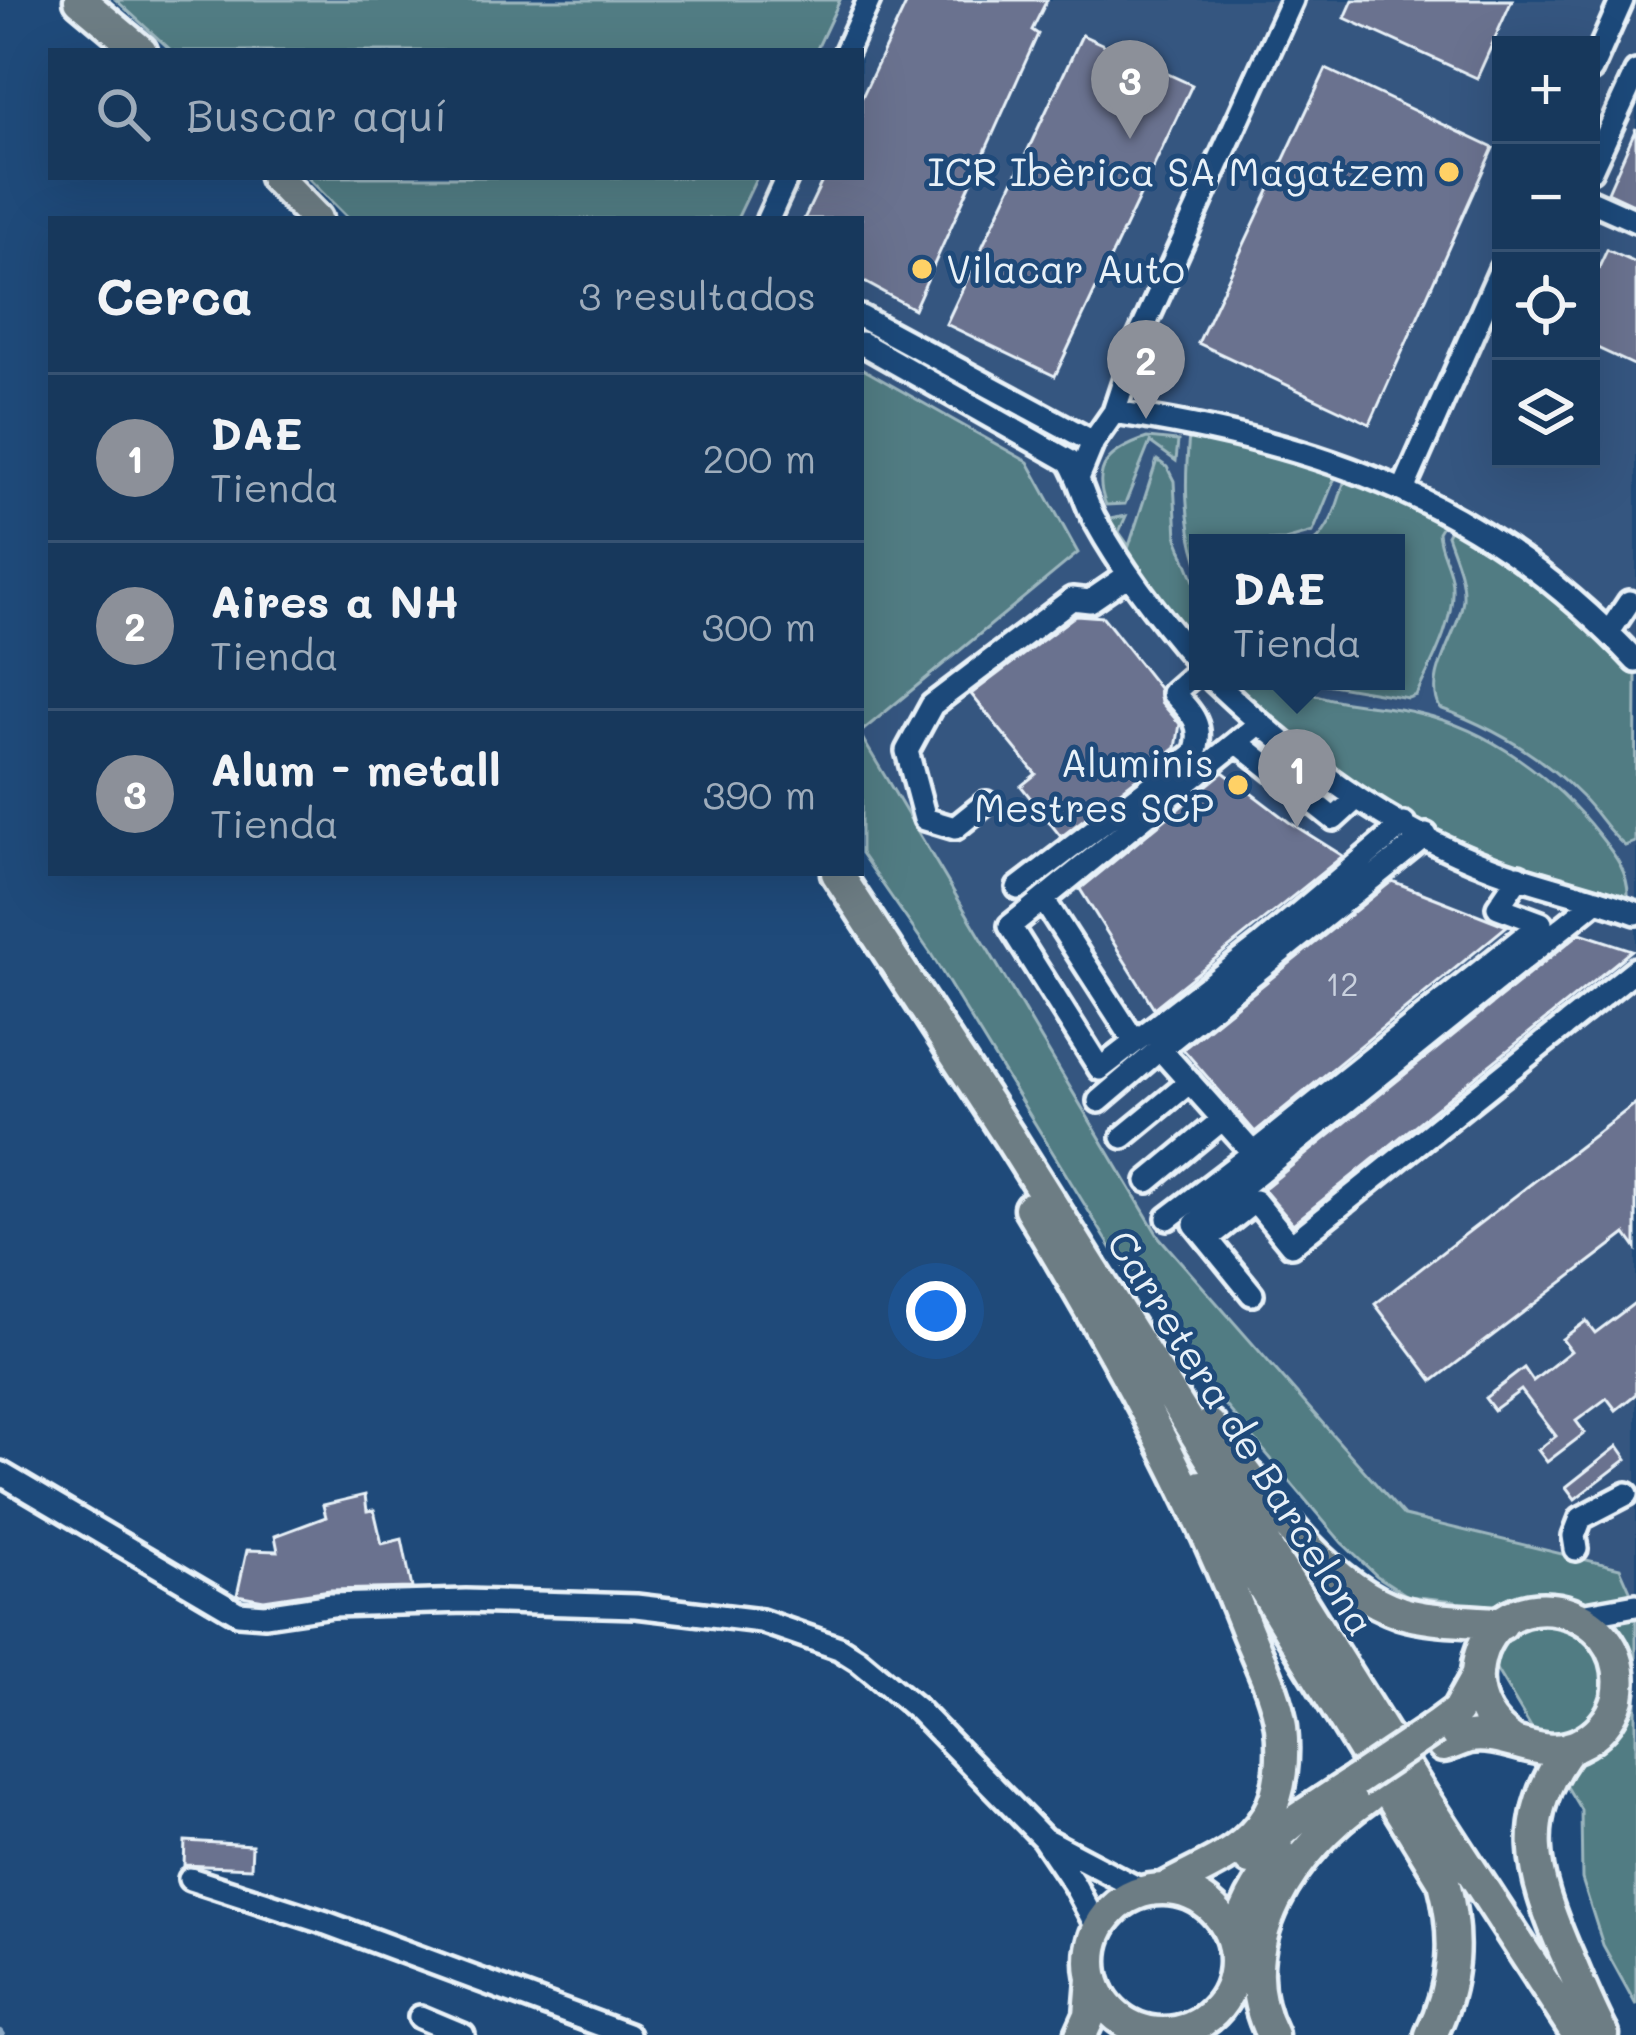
<!DOCTYPE html>
<html lang="es">
<meta charset="utf-8">
<style>
:root{--surface:#17385c;--page:#244365;--text:#f1f3f6;--muted:#9eacbb;--line:#365272;--accent:#8c9099}
body{margin:0;font-family:Mali,sans-serif;background:var(--page);color:var(--text)}
.controls{position:absolute;right:36px;top:36px;display:grid;overflow:hidden;border-radius:0px;box-shadow:0 12px 48px #0002}
.controls button{width:108px;height:108px;display:grid;place-items:center;padding:0;border:0;border-bottom:3px solid var(--line);background:var(--surface);color:var(--text);font:60px sans-serif}
.you{position:absolute;left:936px;top:1311px;width:42px;height:42px;margin:-30px;border:9px solid #fff;border-radius:50%;background:#1a73e8;box-shadow:0 0 0 18px #1a73e833}
.badge{display:grid;place-items:center;width:78px;height:78px;border-radius:50%;background:var(--accent);color:#fff;font-size:39px;font-weight:700}
.pin{position:absolute;translate:-50% -99px;filter:drop-shadow(0 3px 6px #0008)}
.pin::after{content:'';position:absolute;top:63px;width:42px;height:36px;background:inherit;clip-path:polygon(0 0,100% 0,50% 100%)}
.popup{position:absolute;left:1189px;top:534px;width:216px;height:156px;box-sizing:border-box;display:grid;place-content:center;border-radius:0px;background:var(--surface);filter:drop-shadow(0 3px 9px #0005);font-size:39px;white-space:nowrap;color:var(--muted)}
.popup b{font-size:45px;color:var(--text)}
.popup::after{content:'';position:absolute;left:50%;top:100%;margin-left:-24px;border:24px solid transparent;border-top-color:var(--surface)}
.list{margin:0;padding:0;list-style:none}
h2{display:flex;justify-content:space-between;align-items:center;height:156px;margin:0;padding:0 48px;font-size:51px}
h2 small{font-size:39px;font-weight:400;color:var(--muted)}
.list li{display:grid;grid-template-columns:78px 1fr auto;gap:36px;align-items:center;box-sizing:border-box;height:168px;padding:0 48px;border-top:3px solid var(--line)}
.list b{display:block;font-size:45px;white-space:nowrap}
.list p{margin:0;font-size:39px;white-space:nowrap;color:var(--muted)}
.list em{font-size:39px;font-style:normal;color:var(--muted)}
.icon{flex:none;width:66px;height:66px;fill:none;stroke:currentColor;stroke-width:2;stroke-linecap:round;stroke-linejoin:round}
.map{position:relative;flex:none;width:1636px;height:2035px;overflow:hidden}
.search{position:absolute;background:var(--surface);box-shadow:0 12px 48px #0002;left:48px;top:48px;width:816px;height:132px;display:flex;align-items:center;gap:30px;box-sizing:border-box;padding:0 42px;border-radius:0px;color:var(--muted);font-size:45px}
.panel{position:absolute;background:var(--surface);box-shadow:0 12px 48px #0002;left:48px;top:216px;width:816px;height:660px;border-radius:0px}
.map>svg:first-child{display:block}
.built{fill:#365680;fill-rule:evenodd}
.green{fill:#517b83;stroke:#9cb6be;stroke-width:3}
.lines{fill:none;stroke-linecap:round;stroke-linejoin:round}
.stream{stroke:#8daac6;stroke-width:6}
.building{fill:#6b728f;stroke:#e8f1f8;stroke-width:3}
.minor-casing{stroke:#e8f1f8;stroke-width:30}
.highway-casing{stroke:#e8f1f8;stroke-width:39}
.minor{stroke:#1f4a7a;stroke-width:21}
.highway{stroke:#6d7d84;stroke-width:30}
.highway-bridge-casing{stroke:#e8f1f8;stroke-width:39;stroke-linecap:butt}
.highway-bridge{stroke:#6d7d84;stroke-width:30}
.poi-dot{fill:#ffd166;stroke:#1f4a7a;stroke-width:4.5}
.labels{text-anchor:middle;stroke-width:10;stroke-linejoin:round;paint-order:stroke}
.number-label{font-size:33px;fill:#c9d1de}
.poi-label{font-size:39px;fill:#e8f1f8;stroke:#1f4a7a;text-anchor:end}
.street-label{font-size:39px;fill:#e8f1f8;stroke:#1f4a7a}
</style>
<div class="map">
<svg width="1636" height="2035" viewBox="0 0 1636 2035">
<rect width="100%" height="100%" fill="#1f4a7a"/>
<filter id="ink" filterUnits="userSpaceOnUse"><feTurbulence type="fractalNoise" baseFrequency=".00833" numOctaves="2"/><feDisplacementMap in="SourceGraphic" scale="24" xChannelSelector="R" yChannelSelector="G"/><feConvolveMatrix kernelMatrix="1 2 1 2 8 2 1 2 1" color-interpolation-filters="sRGB"/></filter>
<g filter="url(#ink)">
<path class="built" d="M840,0H1636V1604L1620,1568L1404,1516L1159,1237L861,736V732L1077,554L1028,462L861,368V219H737L757,177H861V51H816ZM1501,45H1591V459H1501ZM1198,543H1396V681H1198Z"/>
<path class="green" d="M116,0H840L816,51H172Z
M307,177H757L737,219H349Z
M861,368L1028,462L1078,553L861,732Z
M1189,435L1273,452L1337,473L1313,532L1285,540L1198,543V563C1184,520 1185,480 1189,435Z
M1147,438L1178,441L1176,461L1150,442L1125,504L1106,505C1090,465 1112,450 1147,438Z
M1157,460L1167,467L1174,481L1177,538L1198,591V649L1167,614L1104,520L1126,516L1119,532L1129,546Z
M1346,476L1444,522L1438,532C1439,549 1448,562 1451,578C1458,615 1432,663 1416,695L1408,698L1308,681H1396V543H1313C1332,529 1339,499 1346,476Z
M1452,526L1566,604L1636,674L1635,842L1625,846C1608,832 1598,813 1582,797C1543,757 1492,727 1440,708C1423,675 1460,633 1463,599C1464,576 1454,556 1447,535Z
M1228,681C1242,681 1260,678 1274,682C1295,687 1314,696 1336,700C1363,706 1391,706 1418,713C1489,729 1555,778 1599,835C1615,855 1630,874 1628,900L1494,859L1361,791L1307,753Z
M861,736L1159,1237L1404,1516L1620,1568L1636,1604V2005L1603,1945L1582,1879L1581,1810L1455,1601L1408,1596L1377,1576L1342,1543L1217,1395L1115,1254L931,954L861,853Z"/>
<g class="lines">
<path class="stream" d="M0,2032L2,2035"/>
</g>
<path class="building" d="M908,0H1047L1032,30L1038,34L914,309L861,280V219H804L824,177H861V99Z
M1353,0H1512L1477,78L1345,18Z
M1082,35L1192,85L1055,376L946,324Z
M1326,69L1493,148L1370,424L1198,343Z
M1636,128V205L1608,192Z
M1607,250L1636,263V366L1591,345V284Z
M1076,615L1103,617L1159,688L1161,702L1180,724L1176,748L1061,837L1021,786L1036,774L971,694Z
M1223,772L1289,822L1343,856L1154,1008L1080,889Z
M1392,881L1507,926L1255,1132L1183,1049Z
M1580,933L1632,950L1293,1224L1263,1189Z
M1636,1103V1248L1626,1234L1433,1381L1375,1304Z
M1636,1302V1394L1616,1410L1607,1398L1576,1421L1585,1433L1547,1462L1538,1450L1556,1436L1521,1390L1494,1410L1485,1398L1524,1368L1533,1381L1571,1351L1562,1339L1586,1321L1595,1333Z
M1618,1446L1627,1459L1575,1499L1566,1487Z
M365,1495L367,1511L374,1510L382,1544L402,1539L412,1588L330,1590L264,1600L237,1595L247,1550L278,1551L275,1536L326,1517L323,1505Z
M185,1841L252,1845L251,1868L184,1865Z"/>
<g class="lines">
<defs>
<path id="minor" d="M846,51L869,0
M1591,70L1622,0
M1591,170L1636,72
M1591,201L1636,221
M768,219L787,177
M861,317L1093,442
M861,343L1069,461C1081,480 1084,502 1096,522C1124,573 1160,619 1198,663
M1114,412C1324,444 1488,502 1636,661
M1079,476L1093,442L1114,412L1137,342L1292,0
M1403,490L1501,269
M1609,632L1629,602
M1214,681C1298,761 1385,828 1495,869C1541,886 1590,896 1636,913
M1259,724L1010,926L1100,1069L1261,945L1404,824
M1237,742L1334,819L1357,798
M986,803L955,828L925,819L907,751L932,705L1072,599L1090,601L1128,575
M1426,835L1160,1049L1253,1153L1541,923L1498,907L1519,876
M1018,888L1195,753C1205,726 1192,713 1173,693L1198,671
M1043,899L1135,1042
M1099,1101L1160,1049
M1123,1137L1190,1082
M1148,1181L1223,1119
M1168,1218L1253,1153
M1207,1239L1255,1201L1291,1245L1636,969
M1252,1294L1195,1224L1597,900
M0,1473L238,1613L265,1615L332,1605L466,1601L636,1606L761,1621L839,1648L858,1660L918,1710L1043,1838L1074,1884L1098,1929
M1576,1549L1574,1536L1581,1518L1627,1494
M1581,1615L1636,1605
M1048,1841L1143,1891
M190,1879L326,1923L628,2035
M420,2017L463,2035"/>
<path id="highway" d="M80,0L141,51
M275,177L316,219
M837,873L1011,1140L1422,1795L1578,2035
M1030,1208C1110,1341 1188,1478 1244,1623C1257,1657 1276,1691 1281,1727C1284,1755 1282,1791 1267,1816C1243,1856 1202,1867 1164,1889
M1210,1425C1258,1488 1322,1586 1400,1612C1433,1622 1468,1620 1502,1624
M1201,1486L1444,1882C1458,1937 1456,1983 1431,2035
M1434,1728L1457,1711L1477,1675
M1443,1746C1452,1744 1461,1739 1469,1737C1507,1731 1540,1761 1577,1745C1597,1736 1612,1719 1618,1698C1636,1599 1486,1570 1477,1673C1475,1702 1490,1726 1514,1742
M1570,1747C1516,1818 1532,1873 1564,1949C1577,1978 1588,2007 1603,2035
M1250,1859L1296,1820L1355,1781
M1091 1961a72 72 0 1 1 144 0a72 72 0 1 1-144 0Z
M1234,1950C1242,1912 1257,1884 1282,1855
M1081,2035L1090,2015L1093,1979
M1272,2035C1226,1944 1294,1848 1368,1797"/>
</defs>
<use href="#minor" class="minor-casing"/>
<use href="#highway" class="highway-casing"/>
<use href="#minor" class="minor"/>
<use href="#highway" class="highway"/>
<defs>
<path id="highway-bridge" d="M1355,1781L1434,1728"/>
</defs>
<use href="#highway-bridge" class="highway-bridge-casing"/>
<use href="#highway-bridge" class="highway-bridge"/>
</g>
</g>
<g class="poi-dot">
<circle cx="1449" cy="172" r="12"/>
<circle cx="922" cy="269" r="12"/>
<circle cx="1238" cy="785" r="12"/>
</g>
<g class="labels">
<g class="number-label">
<text x="1342" y="996">12</text>
</g>
<g class="poi-label">
<text x="1425" y="186">ICR Ibèrica SA Magatzem</text>
<text x="946" y="283" text-anchor="start">Vilacar Auto</text>
<text x="1214" y="777">Aluminis<tspan x="1214" dy="45">Mestres SCP</tspan></text>
</g>
<g class="street-label">
<text transform="translate(1241 1433) rotate(58)" y="14">Carretera de Barcelona</text>
</g>
</g>
</svg>
<div class="controls">
<button>+</button>
<button>−</button>
<button><svg class="icon" aria-label="locate" viewBox="0 0 24 24"><circle cx="12" cy="12" r="6"/><path d="M12 2v4M12 18v4M2 12h4M18 12h4"/></svg></button>
<button><svg class="icon" aria-label="layers" viewBox="0 0 24 24"><path d="M12 4l9 5-9 5-9-5zM3 14l9 5 9-5"/></svg></button>
</div>
<div class="you"></div>
<div class="pin badge" style="left:1297px;top:828px">1</div>
<div class="popup"><b>DAE</b>Tienda</div>
<div class="pin badge" style="left:1146px;top:419px">2</div>
<div class="pin badge" style="left:1130px;top:139px">3</div>
<div class="search"><svg class="icon" aria-label="search" viewBox="0 0 24 24"><circle cx="10" cy="10" r="6"/><path d="M15 15l6 6"/></svg>Buscar aquí</div>
<section class="panel">
<h2>Cerca<small>3 resultados</small></h2>
<ul class="list">
<li><span class="badge">1</span><div><b>DAE</b><p>Tienda</p></div><em>200 m</em></li>
<li><span class="badge">2</span><div><b>Aires a NH</b><p>Tienda</p></div><em>300 m</em></li>
<li><span class="badge">3</span><div><b>Alum - metall</b><p>Tienda</p></div><em>390 m</em></li>
</ul>
</section>
</div>
